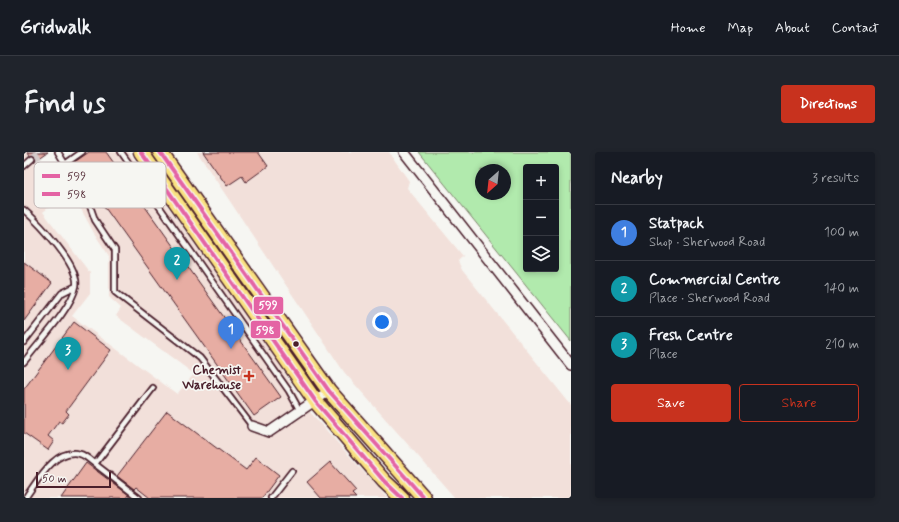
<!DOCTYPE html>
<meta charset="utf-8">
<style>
:root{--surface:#171b24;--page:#20242c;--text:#f1f3f6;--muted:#9ea1a6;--line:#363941;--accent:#c8321e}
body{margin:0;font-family:Mynerve,sans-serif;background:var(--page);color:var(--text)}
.controls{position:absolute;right:12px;top:12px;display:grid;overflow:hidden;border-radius:4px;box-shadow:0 2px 6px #0003}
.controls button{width:36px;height:36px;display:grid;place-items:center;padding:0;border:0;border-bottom:1px solid var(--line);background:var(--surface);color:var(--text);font:20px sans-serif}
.compass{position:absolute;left:451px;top:12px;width:36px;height:36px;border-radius:50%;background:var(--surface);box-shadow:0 2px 6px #0003;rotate:207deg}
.scale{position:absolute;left:12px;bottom:10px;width:75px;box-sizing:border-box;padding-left:4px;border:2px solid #4a1f2b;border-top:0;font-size:11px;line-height:14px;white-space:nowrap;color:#4a1f2b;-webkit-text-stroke:3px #f6f6f2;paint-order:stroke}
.you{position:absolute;left:358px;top:170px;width:14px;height:14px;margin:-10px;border:3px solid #fff;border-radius:50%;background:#1a73e8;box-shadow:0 0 0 6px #1a73e833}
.badge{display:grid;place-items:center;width:26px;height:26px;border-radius:50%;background:var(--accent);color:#fff;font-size:13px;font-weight:700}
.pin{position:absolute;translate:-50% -33px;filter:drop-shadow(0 1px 2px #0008)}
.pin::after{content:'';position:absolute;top:21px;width:14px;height:12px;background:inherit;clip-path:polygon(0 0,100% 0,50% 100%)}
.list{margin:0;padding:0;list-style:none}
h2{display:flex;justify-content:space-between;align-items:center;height:52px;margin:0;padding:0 16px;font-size:17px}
h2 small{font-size:13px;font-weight:400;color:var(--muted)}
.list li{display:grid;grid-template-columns:26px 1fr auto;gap:12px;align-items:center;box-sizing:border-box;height:56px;padding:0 16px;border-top:1px solid var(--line)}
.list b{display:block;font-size:15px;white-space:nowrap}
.list p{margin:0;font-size:13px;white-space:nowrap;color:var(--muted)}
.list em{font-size:13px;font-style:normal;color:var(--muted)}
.actions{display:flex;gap:8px;padding:12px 16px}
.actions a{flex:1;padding:9px 0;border:1px solid var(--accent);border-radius:4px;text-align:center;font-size:14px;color:var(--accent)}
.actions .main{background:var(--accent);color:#fff}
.icon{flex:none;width:22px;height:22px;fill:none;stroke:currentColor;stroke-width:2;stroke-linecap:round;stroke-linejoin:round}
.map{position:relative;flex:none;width:547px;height:346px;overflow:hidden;border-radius:4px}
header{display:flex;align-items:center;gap:24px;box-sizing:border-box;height:56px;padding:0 20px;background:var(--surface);border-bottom:1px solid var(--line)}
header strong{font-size:19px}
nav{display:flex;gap:22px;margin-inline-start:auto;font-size:14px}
.intro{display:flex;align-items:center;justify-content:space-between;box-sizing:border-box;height:96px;padding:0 24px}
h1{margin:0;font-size:28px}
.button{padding:10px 18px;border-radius:4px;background:var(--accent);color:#fff;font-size:14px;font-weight:700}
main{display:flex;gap:24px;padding:0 24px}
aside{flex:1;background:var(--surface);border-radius:4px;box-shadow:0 2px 6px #0003}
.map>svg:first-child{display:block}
.built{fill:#f2e0da}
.green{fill:#b1eaad;stroke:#7e846c;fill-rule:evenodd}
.building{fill:#e7ada3;stroke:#4a1f2b}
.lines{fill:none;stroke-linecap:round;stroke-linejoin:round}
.minor-tunnel{stroke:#d4cbca;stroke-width:9;stroke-dasharray:9 4.5;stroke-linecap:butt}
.service-casing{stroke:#4a1f2b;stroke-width:8}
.minor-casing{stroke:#4a1f2b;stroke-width:12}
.primary-casing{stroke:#4a1f2b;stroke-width:17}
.service{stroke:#f6f6f2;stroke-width:4.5}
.minor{stroke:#f6f6f2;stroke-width:9}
.primary{stroke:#fae180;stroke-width:14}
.bus-1-casing{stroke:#f6f6f2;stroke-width:7}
.bus-2-casing{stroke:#f6f6f2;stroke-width:7}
.bus-1{stroke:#e463a4;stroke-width:4}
.bus-2{stroke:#e463a4;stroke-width:4}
.bus-dot{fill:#4a1f2b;stroke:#f6f6f2;stroke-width:1.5}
.poi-dot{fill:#c8321e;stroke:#f6f6f2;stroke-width:1.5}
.labels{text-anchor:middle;stroke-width:3.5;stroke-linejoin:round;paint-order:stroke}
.poi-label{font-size:13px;font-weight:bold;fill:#4a1f2b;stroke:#f6f6f2;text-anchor:end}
.key{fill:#f6f6f2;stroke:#c2b6b6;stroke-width:1}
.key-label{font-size:11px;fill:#4a1f2b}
.line-badge{stroke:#f6f6f2;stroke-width:1.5}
.badge-label{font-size:11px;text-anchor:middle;font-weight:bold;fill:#fff}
</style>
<header>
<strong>Gridwalk</strong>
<nav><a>Home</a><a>Map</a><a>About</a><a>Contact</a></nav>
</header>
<div class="intro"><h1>Find us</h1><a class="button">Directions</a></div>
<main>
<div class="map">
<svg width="547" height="346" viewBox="0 0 547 346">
<rect width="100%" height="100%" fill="#f6f6f2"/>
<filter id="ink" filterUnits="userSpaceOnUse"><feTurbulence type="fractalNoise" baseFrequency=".025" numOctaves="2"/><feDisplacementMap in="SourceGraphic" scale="8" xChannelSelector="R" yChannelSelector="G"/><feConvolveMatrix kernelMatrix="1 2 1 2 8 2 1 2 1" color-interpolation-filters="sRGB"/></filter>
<g filter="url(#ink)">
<path class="built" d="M0,0H7L39,44L19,60L66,121V141L48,164L153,242L170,222L92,164L97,156L85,145V104L70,81L34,15L55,0H105L254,209L278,251L363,346H0Z
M173,0H365L385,29L383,36L439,104L434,109L438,118L547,253V346H431L320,220Z"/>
<path class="green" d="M395,0H547V189ZM502,15H532V117H502ZM457,18H481V42H457Z"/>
<path class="building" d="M3,0H24L11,9V4H6Z
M65,0H82L257,245L230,264L49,11Z
M179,0H234L244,14L222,30L218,24L203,34Z
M0,110L28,131L0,169Z
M50,170L87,198L42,259L45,262L38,271L35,269L24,284L30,289L24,298L0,281V237Z
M143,259L222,318L232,305L255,323L238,346H126L112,335L110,337L93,324Z
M306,310L332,339L328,342L332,346H297L283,330Z
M62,311L105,343L103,346H37Z"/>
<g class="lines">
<path class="minor-tunnel" d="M8,7L19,0"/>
<defs>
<path id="service" d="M34,0L66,54L71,68L91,98V140L176,206L228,274
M97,0L265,239L276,259
M41,12L58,0
M0,14L8,7
M116,26L126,16
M0,58C15,71 56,114 52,134C48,156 14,191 0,210
M0,190L38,141L52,134
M71,312L115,346
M1,346C13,330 31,295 56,302C61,303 67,309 71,312L129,236
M247,346L268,319"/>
<path id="minor" d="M380,0L547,213
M228,274L245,280L305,239"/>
<path id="primary" d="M117,0L292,250L360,329L378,346
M136,0L305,239L400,346"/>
</defs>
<use href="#service" class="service-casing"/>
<use href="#minor" class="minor-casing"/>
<use href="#primary" class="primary-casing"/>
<use href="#service" class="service"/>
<use href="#minor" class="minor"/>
<use href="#primary" class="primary"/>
<defs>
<path id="bus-1" d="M136,0L305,239L400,346"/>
<path id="bus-2" d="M117,0L292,250L360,329L378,346"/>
</defs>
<use href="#bus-1" class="bus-1-casing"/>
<use href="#bus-2" class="bus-2-casing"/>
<use href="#bus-1" class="bus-1"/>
<use href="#bus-2" class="bus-2"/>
</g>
</g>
<circle class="bus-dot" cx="272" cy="192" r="3.5"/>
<path class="poi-dot" d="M223 218h4v4h4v4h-4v4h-4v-4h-4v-4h4z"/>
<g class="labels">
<g class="poi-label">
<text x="217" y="222">Chemist<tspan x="217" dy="15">Warehouse</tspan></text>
</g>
</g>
<rect x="10" y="10" width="132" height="46" rx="6" class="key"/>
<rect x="18" y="22" width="18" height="4" fill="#e463a4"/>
<rect x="18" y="40" width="18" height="4" fill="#e463a4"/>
<g class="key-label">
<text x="43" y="28">599</text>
<text x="43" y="46">598</text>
</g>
<g class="line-badge">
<rect x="229" y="144" width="31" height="19" rx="4" fill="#e463a4"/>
<rect x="226" y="168" width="31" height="19" rx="4" fill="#e463a4"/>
</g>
<g class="badge-label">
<text x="244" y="157">599</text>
<text x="241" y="182">598</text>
</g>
</svg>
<div class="controls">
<button>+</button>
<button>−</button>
<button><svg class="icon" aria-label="layers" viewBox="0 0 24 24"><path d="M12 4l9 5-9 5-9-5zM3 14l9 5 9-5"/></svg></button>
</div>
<svg class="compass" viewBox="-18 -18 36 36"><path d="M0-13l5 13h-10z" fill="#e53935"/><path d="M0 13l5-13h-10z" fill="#9ea1a6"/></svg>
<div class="scale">50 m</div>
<div class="you"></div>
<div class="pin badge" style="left:207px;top:197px;background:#3f7fe0">1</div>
<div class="pin badge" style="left:153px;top:128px;background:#0f9aa8">2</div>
<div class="pin badge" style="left:44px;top:218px;background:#0f9aa8">3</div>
</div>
<aside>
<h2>Nearby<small>3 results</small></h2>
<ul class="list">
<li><span class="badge" style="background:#3f7fe0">1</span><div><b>Statpack</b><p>Shop · Sherwood Road</p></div><em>100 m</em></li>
<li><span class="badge" style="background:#0f9aa8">2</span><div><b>Commercial Centre</b><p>Place · Sherwood Road</p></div><em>140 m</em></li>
<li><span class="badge" style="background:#0f9aa8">3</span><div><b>Fresh Centre</b><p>Place</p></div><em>210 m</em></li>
</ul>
<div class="actions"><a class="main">Save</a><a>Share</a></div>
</aside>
</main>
